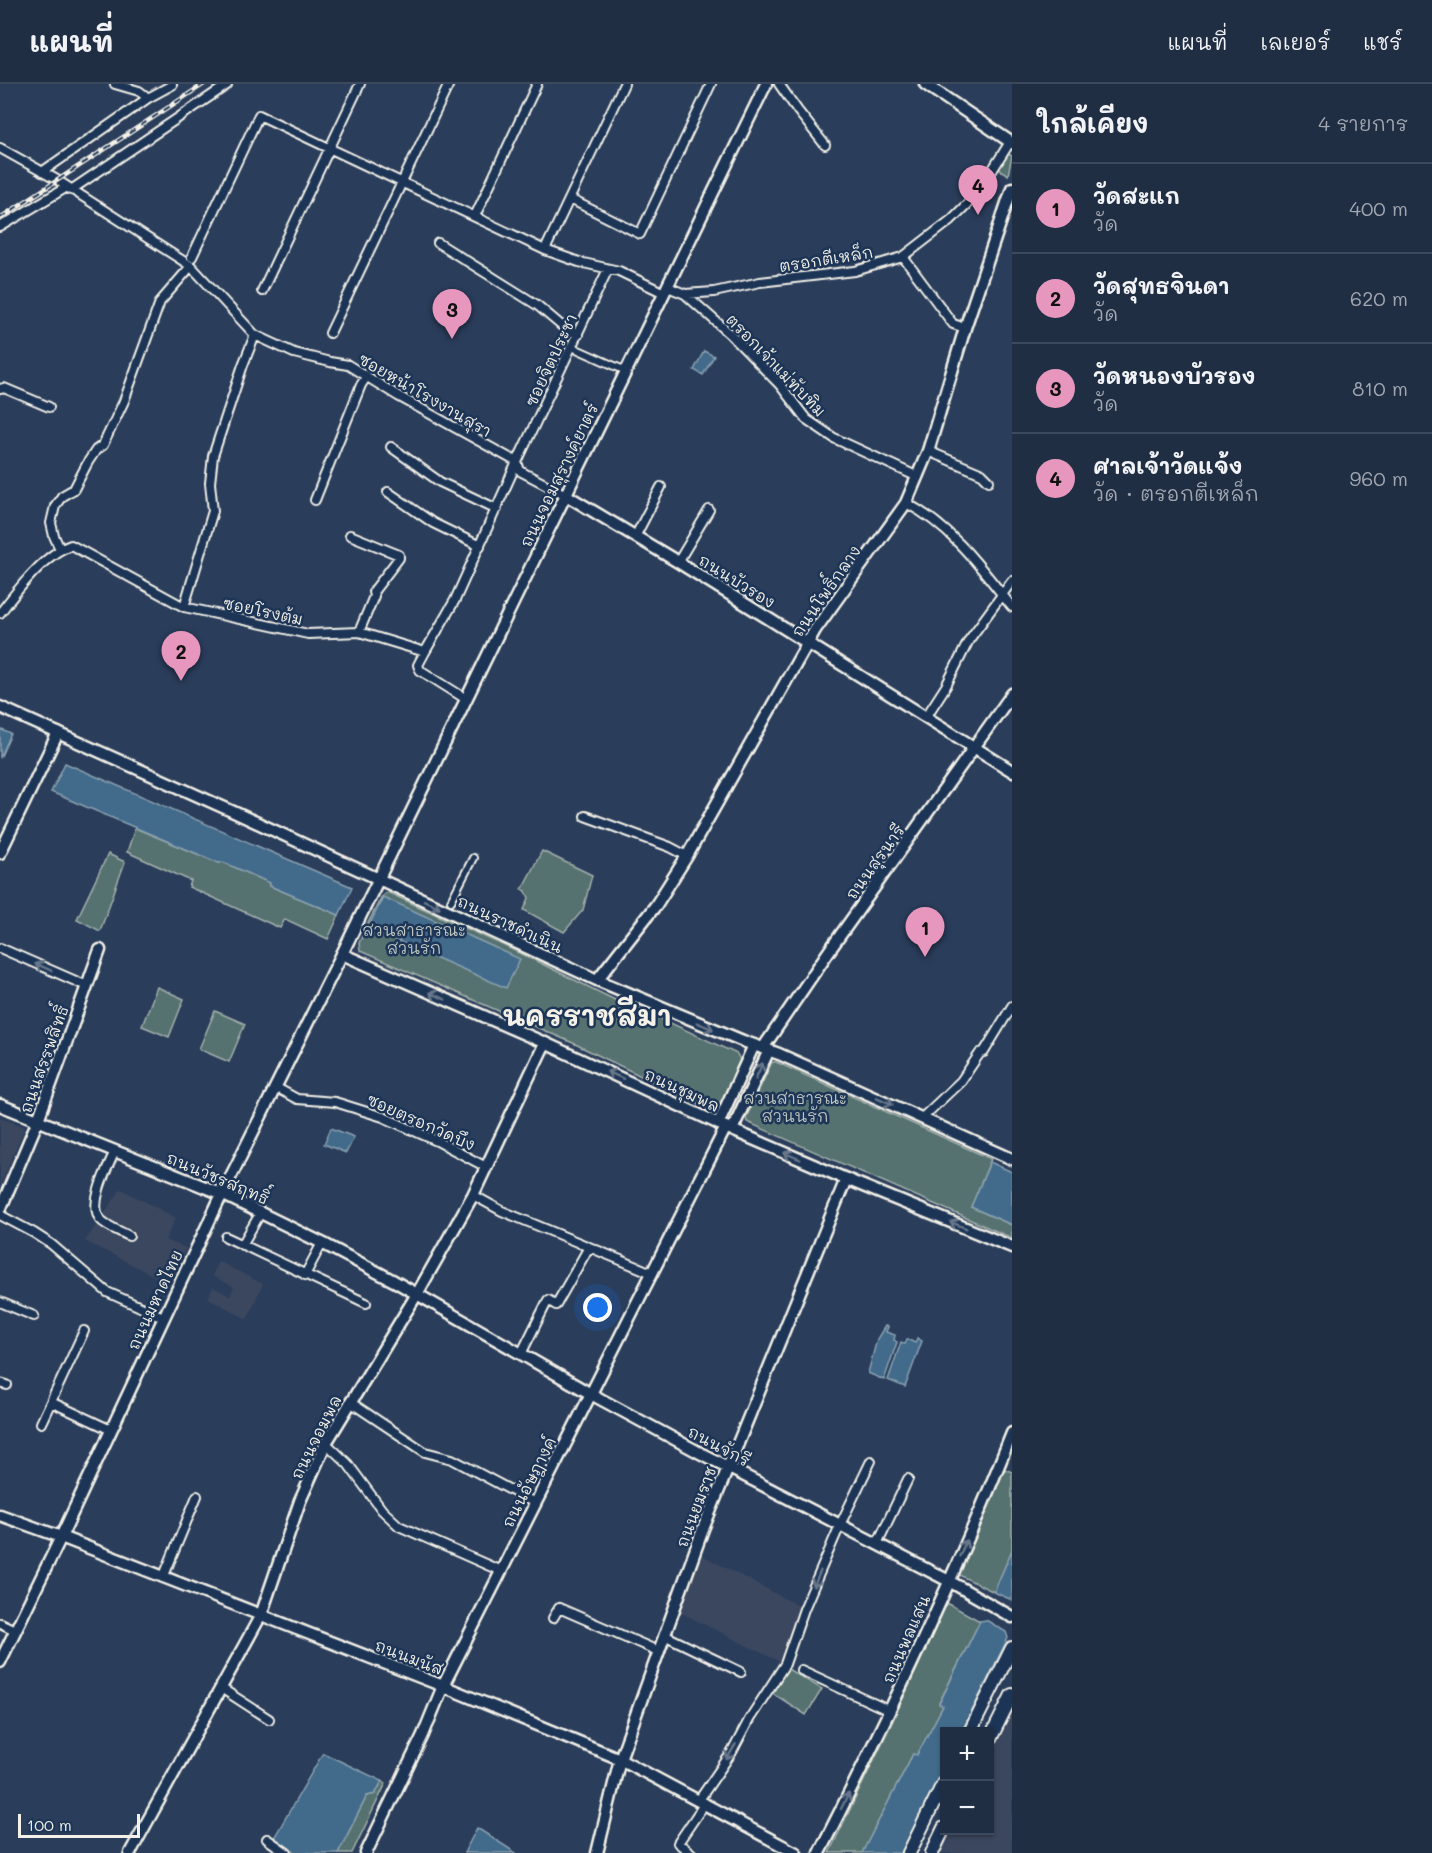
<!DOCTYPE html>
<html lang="th">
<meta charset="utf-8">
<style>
:root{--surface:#202e44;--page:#28364b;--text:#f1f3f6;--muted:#a2a8b2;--line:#3d4a5d;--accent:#e797bd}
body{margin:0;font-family:Mali,"Playpen Sans Thai",sans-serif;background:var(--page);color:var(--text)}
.controls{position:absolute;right:18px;bottom:18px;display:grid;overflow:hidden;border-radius:0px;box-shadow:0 2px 4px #0004}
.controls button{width:54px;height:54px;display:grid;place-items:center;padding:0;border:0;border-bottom:2px solid var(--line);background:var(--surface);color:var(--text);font:30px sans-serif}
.scale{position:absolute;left:18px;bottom:15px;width:122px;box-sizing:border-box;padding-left:6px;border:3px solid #f4f1e8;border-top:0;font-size:16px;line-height:21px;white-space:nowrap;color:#f4f1e8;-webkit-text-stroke:4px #1d3557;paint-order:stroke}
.you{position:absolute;left:598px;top:1224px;width:21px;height:21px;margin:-15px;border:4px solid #fff;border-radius:50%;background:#1a73e8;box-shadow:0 0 0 9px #1a73e833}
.badge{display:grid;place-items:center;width:39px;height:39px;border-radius:50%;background:var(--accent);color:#111;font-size:20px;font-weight:700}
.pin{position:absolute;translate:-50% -50px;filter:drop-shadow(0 2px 3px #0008)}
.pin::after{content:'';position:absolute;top:32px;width:21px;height:18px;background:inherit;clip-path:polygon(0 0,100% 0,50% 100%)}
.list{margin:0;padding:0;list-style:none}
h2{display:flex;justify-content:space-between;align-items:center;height:78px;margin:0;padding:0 24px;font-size:26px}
h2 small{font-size:20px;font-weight:400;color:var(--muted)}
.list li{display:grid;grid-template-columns:39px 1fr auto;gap:18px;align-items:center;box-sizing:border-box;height:90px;padding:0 24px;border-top:2px solid var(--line)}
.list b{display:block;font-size:22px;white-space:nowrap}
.list p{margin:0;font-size:20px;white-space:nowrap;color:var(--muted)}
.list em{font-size:20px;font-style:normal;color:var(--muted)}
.map{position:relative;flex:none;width:1012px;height:1769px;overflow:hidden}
header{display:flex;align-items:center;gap:36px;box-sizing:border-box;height:84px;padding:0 30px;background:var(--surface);border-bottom:2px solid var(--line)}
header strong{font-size:28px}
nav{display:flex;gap:33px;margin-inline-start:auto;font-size:21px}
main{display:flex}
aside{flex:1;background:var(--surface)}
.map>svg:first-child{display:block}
.built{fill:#3a475f}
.green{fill:#55716f;stroke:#a4b1ac;stroke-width:1.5}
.water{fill:#436b8b;stroke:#8aa1b0;stroke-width:1.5}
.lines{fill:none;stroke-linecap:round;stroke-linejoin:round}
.pedestrian-casing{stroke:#f4f1e8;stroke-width:10}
.minor-casing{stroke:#f4f1e8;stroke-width:12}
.tertiary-casing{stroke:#f4f1e8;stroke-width:15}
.secondary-casing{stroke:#f4f1e8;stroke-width:15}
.primary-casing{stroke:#f4f1e8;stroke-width:16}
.pedestrian{stroke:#1d3557;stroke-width:6}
.minor{stroke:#1d3557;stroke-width:8}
.tertiary{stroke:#1d3557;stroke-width:10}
.secondary{stroke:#1d3557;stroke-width:10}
.primary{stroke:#1d3557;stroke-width:12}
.rail-casing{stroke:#f4f1e8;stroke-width:4.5}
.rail{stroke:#1d3557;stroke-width:2;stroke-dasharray:7;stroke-linecap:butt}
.oneway{stroke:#68778a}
.labels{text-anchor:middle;stroke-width:5;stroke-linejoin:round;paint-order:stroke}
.street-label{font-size:16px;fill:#f4f1e8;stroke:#1d3557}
.park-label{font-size:16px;fill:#bcc4be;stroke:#1d3557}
.town-label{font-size:28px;font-weight:bold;fill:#f4f1e8;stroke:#1d3557}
</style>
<header>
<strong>แผนที่</strong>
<nav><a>แผนที่</a><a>เลเยอร์</a><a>แชร์</a></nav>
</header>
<main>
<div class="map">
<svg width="1012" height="1769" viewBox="0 0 1012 1769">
<rect width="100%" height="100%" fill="#2a3d5b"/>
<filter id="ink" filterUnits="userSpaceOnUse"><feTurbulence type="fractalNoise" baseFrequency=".0167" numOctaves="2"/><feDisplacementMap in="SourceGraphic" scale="12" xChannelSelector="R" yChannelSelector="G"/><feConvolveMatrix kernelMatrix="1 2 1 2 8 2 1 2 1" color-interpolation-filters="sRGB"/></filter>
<g filter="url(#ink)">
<path class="built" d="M0,1033L25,1043L0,1102Z
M121,1105L176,1134L165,1156L186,1164L170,1200L85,1157Z
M218,1177L263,1200L247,1235L208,1214L213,1203L230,1212L234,1203L212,1192Z
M700,1470L801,1523L782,1579L680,1528Z
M1012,1624V1769H939L950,1747L990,1746V1669Z"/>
<path class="green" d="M1006,69L1012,72L1008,91L997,84Z
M135,744L219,779L223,778L270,799V802L339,831L328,855L285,835L280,844L189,803L191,797L127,768Z
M542,767L592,791L583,826L564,848L524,826L529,814L526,807L522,805Z
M108,770L125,778L100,847L77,835Z
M387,808L524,871L615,916L617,914L737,970L740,976L719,1024L713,1027L573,959L360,867L359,859L367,841L382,812Z
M157,903L184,915L169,953L142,942Z
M215,927L245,940L229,978L199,965Z
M772,978H776L991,1075L971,1123L1012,1141V1154L747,1038L746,1034Z
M1002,1384L1012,1388V1466L994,1508L959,1491Z
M947,1519L980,1537L939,1619L943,1622L917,1672L913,1670L862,1769H829L889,1645Z
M786,1584L822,1605L806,1631L771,1608Z
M382,1697L386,1699L352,1769H338L367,1712L375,1710Z"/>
<path class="water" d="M704,267L714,272L703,291L694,286Z
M0,645L11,650L0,674Z
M65,679L352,803L339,831L270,802V799L223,778L219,779L51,708Z
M383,813L520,875L506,904L368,844Z
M331,1044L354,1053L346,1069L324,1060Z
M990,1078L1012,1088V1141L971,1123Z
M885,1242L888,1243L886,1248L895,1251L894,1256L897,1258L884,1296L868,1289L877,1255Z
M917,1254L922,1257L905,1303L888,1296L901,1258L905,1260L907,1255L915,1259Z
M1012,1466V1516L994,1508Z
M986,1536L1006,1548L1008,1554L962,1647L944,1648V1682L901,1769H862L913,1670L917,1671L943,1622L939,1620L980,1537Z
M323,1669L382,1697L375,1710L367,1712L338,1769H296L274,1754Z
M477,1744L516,1769H464Z"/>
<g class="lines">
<defs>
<path id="pedestrian" d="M572,263L626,287
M451,817L473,774"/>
<path id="minor" d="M779,0L798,27L825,61
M148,14L172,1V0
M0,64L57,96L191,182L255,251L294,269L330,278L348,281L398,312L517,378L520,387L566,411
M42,88L148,14L139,7L115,0
M71,106L227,1
M570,115L640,150L711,0
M475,132L537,0
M0,143L67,103
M438,159L537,221L563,243L578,251
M545,166L624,0
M192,173L259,31L545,166L579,178L619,187L664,209
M903,173L953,240L965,244
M668,203L685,210L714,208L760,198L855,187L903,173L951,136L978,109L1010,58
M262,207L360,0
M685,210L729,249L780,301L806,335L834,354L918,393
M330,249L449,0
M0,305L4,304L49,323
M391,363L440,398L497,425
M928,367L982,390L989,397
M388,408L433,439L480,462
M315,416L361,301L367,292
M906,419C951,442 982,485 1012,523
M350,451L399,471V474L373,508L374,512L359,548
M635,453L661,403
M60,465L54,452L51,439L55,422L62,412L74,405L88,378L96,366L103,361L124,317L160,218L191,182
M678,478L709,426
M184,523L213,427L210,399L213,372L243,281L255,251
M0,529C17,507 44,470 71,461L184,523L308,550L359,548L425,568L455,516L517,378L608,185
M425,568L418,581L420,586L466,615
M926,633L946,602L969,556L1012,497
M585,732L670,763L687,772
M0,864L87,902
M275,1003L297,1015L335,1018L383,1033L437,1057L486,1083
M922,1034L961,997L980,969L984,968L1012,922
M115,1067C108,1083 88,1119 100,1135C107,1143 120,1147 129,1152
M473,1111L502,1127L652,1189
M0,1131L34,1149L51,1160L107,1208L163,1233
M226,1153L366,1219
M242,1161L261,1128
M305,1191L322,1159
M0,1218L34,1232
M521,1270L548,1216L556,1221L589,1163
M0,1299L7,1301
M51,1318L111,1346
M350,1318L425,1368L452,1375L535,1419
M41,1339L84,1247
M326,1359L348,1380L382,1426L399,1442L501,1487
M877,1460L908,1395
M163,1494L197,1412
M553,1534L559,1524L658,1567
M0,1539L15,1546
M664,1551L741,1588
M801,1586L890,1627
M221,1604L269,1635
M699,1716L732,1668L750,1634L785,1580L804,1525L840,1441L871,1377
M267,1755L287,1769
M691,1769L678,1759L705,1719"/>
<path id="tertiary" d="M925,0L1012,59
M566,411L678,478L1012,687
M0,769L58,649
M0,1021L222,1110L322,1159L394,1197L591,1310L702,1370L949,1497L1012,1533
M0,1126L38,1036L100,866
M0,1431L61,1453L443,1602L620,1675L796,1769
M0,1578L61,1453L222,1110L342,870
M130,1769L261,1531L300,1417L326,1359L417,1210L473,1111L545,959
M597,1769L620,1675L703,1445L846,1095
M819,1769C889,1632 955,1492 1012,1349"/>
<path id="secondary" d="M766,0L342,870L545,959L732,1046L846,1095L1012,1163
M0,623L236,729L597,896L743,957L779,970L1012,1075
M597,896L656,821L687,772L815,546L906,419L928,367L965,244L1012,104
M763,964L829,867L1012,610
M718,1040L754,961
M732,1046L769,966
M366,1769L423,1651L443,1602L726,1043"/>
<path id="primary" d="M970,1648L1012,1564
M990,1655L1012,1611
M909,1769L944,1698
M932,1769L944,1744"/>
</defs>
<use href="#pedestrian" class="pedestrian-casing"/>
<use href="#minor" class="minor-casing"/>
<use href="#tertiary" class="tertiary-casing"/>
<use href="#secondary" class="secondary-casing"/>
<use href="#primary" class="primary-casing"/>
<use href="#pedestrian" class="pedestrian"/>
<use href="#minor" class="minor"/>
<use href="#tertiary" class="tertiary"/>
<use href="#secondary" class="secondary"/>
<use href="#primary" class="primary"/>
<defs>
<path id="rail" d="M0,134L204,0"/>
</defs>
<use href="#rail" class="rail-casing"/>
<use href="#rail" class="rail"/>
</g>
<defs><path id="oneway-shaft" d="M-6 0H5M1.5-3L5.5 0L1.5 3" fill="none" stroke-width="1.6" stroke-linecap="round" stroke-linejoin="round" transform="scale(1.5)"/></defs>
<g class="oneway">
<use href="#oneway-shaft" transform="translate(432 820) rotate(25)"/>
<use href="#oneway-shaft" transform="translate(43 883) rotate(-156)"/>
<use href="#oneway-shaft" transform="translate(437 912) rotate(-157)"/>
<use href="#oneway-shaft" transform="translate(705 942) rotate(23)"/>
<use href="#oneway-shaft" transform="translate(759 987) rotate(-65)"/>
<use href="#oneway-shaft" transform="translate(615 991) rotate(-155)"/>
<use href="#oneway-shaft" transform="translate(885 1017) rotate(24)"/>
<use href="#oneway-shaft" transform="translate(792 1072) rotate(-157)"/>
<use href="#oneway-shaft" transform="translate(958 1141) rotate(-158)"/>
<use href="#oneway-shaft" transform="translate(963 1464) rotate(-67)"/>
<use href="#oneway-shaft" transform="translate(817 1495) rotate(113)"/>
<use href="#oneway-shaft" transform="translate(731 1668) rotate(121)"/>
<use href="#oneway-shaft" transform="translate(845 1717) rotate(-63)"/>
</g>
</g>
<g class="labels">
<g class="street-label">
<text transform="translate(826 175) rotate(-9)" y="6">ตรอกตีเหล็ก</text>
<text transform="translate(551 276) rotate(-65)" y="6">ซอยจิตประชา</text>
<text transform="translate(776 281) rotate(46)" y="6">ตรอกเจ้าแม่ทับทิม</text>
<text transform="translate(425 311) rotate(30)" y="6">ซอยหน้าโรงงานสุรา</text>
<text transform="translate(559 391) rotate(-64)" y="6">ถนนจอมสุรางค์ยาตร์</text>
<text transform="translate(737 497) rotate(32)" y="6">ถนนบัวรอง</text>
<text transform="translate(826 507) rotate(-55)" y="6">ถนนโพธิ์กลาง</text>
<text transform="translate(263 527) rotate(12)" y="6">ซอยโรงต้ม</text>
<text transform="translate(875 778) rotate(-54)" y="6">ถนนสุรนารี</text>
<text transform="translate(510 840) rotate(25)" y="6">ถนนราชดำเนิน</text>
<text transform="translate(44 975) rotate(-70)" y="6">ถนนสรรพสิทธิ์</text>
<text transform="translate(682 1006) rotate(25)" y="6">ถนนชุมพล</text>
<text transform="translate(421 1038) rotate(24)" y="6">ซอยตรอกวัดบึง</text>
<text transform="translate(218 1094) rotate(23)" y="6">ถนนวัชรสฤทธิ์</text>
<text transform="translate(155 1216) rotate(-65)" y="6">ถนนมหาดไทย</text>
<text transform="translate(316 1353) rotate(-63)" y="6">ถนนจอมพล</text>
<text transform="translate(719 1362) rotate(28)" y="6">ถนนจักรี</text>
<text transform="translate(529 1398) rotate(-63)" y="6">ถนนอัษฎางค์</text>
<text transform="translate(696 1423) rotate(-69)" y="6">ถนนยมราช</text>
<text transform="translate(906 1555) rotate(-66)" y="6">ถนนพลแสน</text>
<text transform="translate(409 1573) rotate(21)" y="6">ถนนมนัส</text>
</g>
<g class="park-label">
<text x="414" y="852">สวนสาธารณะ<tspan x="414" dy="18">สวนรัก</tspan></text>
<text x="795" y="1020">สวนสาธารณะ<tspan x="795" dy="18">สวนนรัก</tspan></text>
</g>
<g class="town-label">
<text x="587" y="942">นครราชสีมา</text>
</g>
</g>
</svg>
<div class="controls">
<button>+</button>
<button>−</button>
</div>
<div class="scale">100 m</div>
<div class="you"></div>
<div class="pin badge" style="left:925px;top:873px">1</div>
<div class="pin badge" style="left:181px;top:597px">2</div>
<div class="pin badge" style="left:452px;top:255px">3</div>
<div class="pin badge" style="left:978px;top:131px">4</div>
</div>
<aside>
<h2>ใกล้เคียง<small>4 รายการ</small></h2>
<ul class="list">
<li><span class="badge">1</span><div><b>วัดสะแก</b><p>วัด</p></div><em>400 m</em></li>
<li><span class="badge">2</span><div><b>วัดสุทธจินดา</b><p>วัด</p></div><em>620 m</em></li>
<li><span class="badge">3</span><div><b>วัดหนองบัวรอง</b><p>วัด</p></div><em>810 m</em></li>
<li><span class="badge">4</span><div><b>ศาลเจ้าวัดแจ้ง</b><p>วัด · ตรอกตีเหล็ก</p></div><em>960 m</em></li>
</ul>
</aside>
</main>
